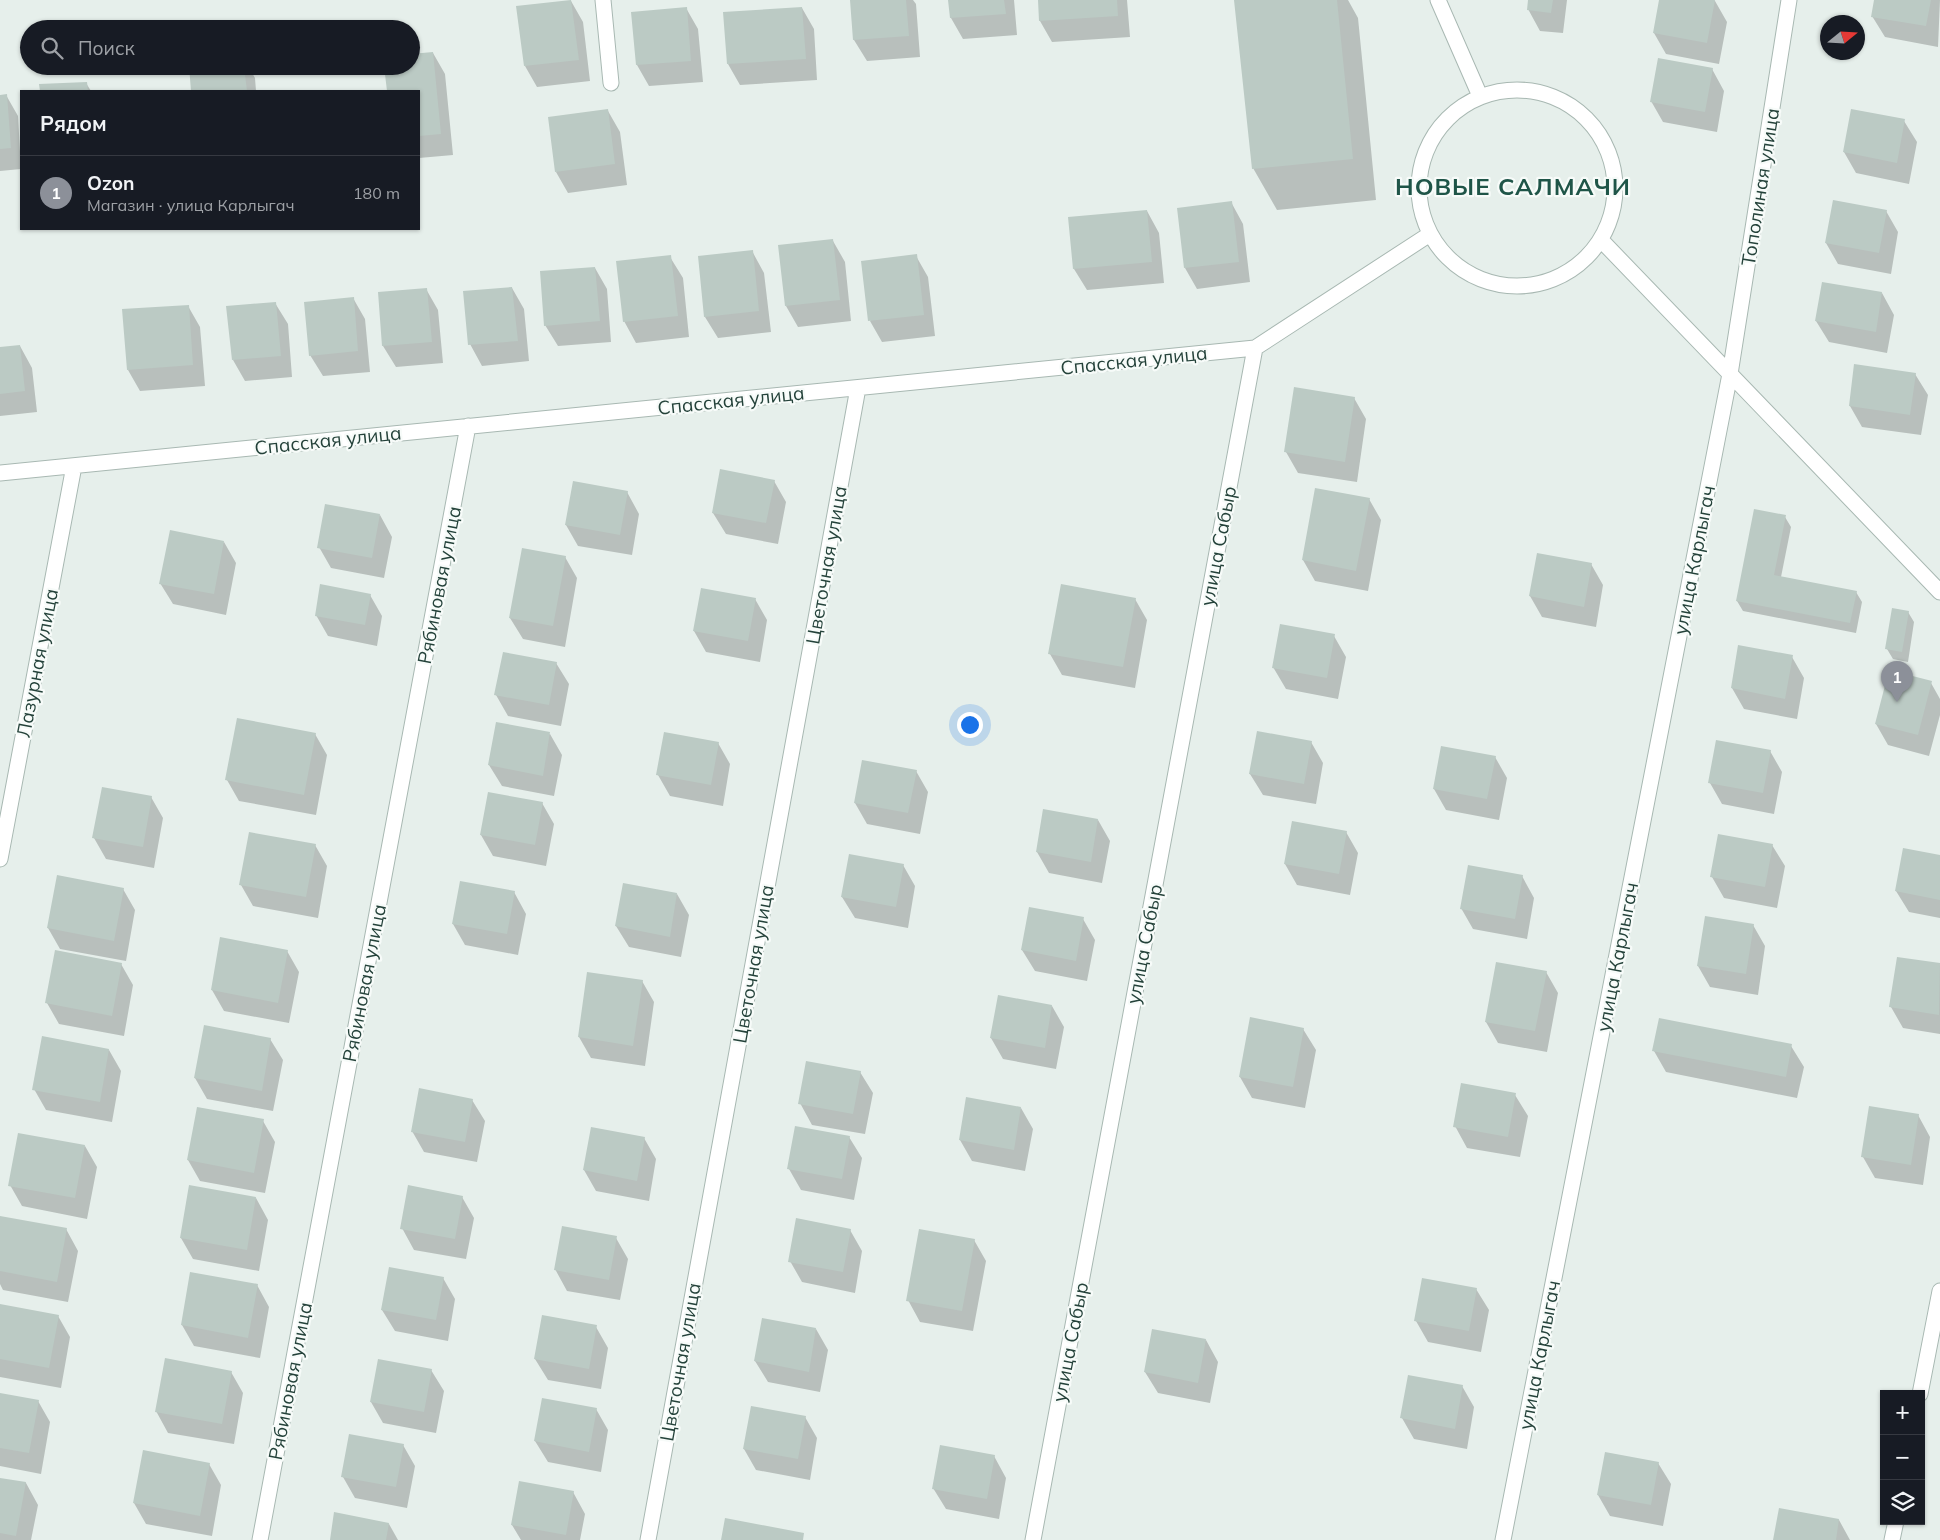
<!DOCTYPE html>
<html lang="ru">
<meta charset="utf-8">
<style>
:root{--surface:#171b24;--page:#242831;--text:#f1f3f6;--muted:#9ea1a6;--line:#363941;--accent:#8c9099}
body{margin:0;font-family:Mulish,sans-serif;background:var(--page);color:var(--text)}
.controls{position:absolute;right:15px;bottom:15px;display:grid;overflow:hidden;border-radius:0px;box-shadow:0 1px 4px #0004}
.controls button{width:45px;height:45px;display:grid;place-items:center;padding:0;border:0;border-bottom:1px solid var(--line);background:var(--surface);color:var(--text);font:25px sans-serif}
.compass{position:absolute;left:1820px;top:15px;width:45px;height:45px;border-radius:50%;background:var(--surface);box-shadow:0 1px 4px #0004;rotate:72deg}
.you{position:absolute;left:969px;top:724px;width:18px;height:18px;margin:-12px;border:4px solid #fff;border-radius:50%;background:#1a73e8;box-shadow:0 0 0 8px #1a73e833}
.badge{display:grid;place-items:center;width:32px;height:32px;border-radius:50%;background:var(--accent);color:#fff;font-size:16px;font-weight:700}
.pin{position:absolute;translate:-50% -41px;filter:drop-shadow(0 1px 2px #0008)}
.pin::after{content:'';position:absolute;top:26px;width:18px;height:15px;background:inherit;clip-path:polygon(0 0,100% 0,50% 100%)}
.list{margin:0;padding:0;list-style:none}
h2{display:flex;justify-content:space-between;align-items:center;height:65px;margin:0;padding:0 20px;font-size:21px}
h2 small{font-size:16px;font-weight:400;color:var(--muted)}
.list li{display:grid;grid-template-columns:32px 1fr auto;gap:15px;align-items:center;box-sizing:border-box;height:75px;padding:0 20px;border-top:1px solid var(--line)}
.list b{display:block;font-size:19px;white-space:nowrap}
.list p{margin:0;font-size:16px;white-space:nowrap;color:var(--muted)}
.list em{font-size:16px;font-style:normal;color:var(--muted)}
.icon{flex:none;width:28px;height:28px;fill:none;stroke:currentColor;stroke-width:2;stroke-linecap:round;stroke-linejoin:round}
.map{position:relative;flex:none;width:1940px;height:1540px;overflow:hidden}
.search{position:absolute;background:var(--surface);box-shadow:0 1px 4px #0004;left:20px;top:20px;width:400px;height:55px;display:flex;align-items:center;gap:12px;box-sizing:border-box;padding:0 18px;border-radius:28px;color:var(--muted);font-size:19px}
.panel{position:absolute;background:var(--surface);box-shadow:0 1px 4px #0004;left:20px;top:90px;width:400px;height:140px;border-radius:0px}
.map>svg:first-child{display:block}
.shadow{fill:#0003}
.building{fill:#bbcac4}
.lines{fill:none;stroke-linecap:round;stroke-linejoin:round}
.minor-casing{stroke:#a8b8b2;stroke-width:17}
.minor{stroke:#fff;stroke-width:15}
.labels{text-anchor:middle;stroke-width:4.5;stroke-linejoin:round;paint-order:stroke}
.street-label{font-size:19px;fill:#24423a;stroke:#f7fbf9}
.district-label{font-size:24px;font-weight:bold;letter-spacing:1px;fill:#1f5548;stroke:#f7fbf9}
</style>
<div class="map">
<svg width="1940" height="1540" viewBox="0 0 1940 1540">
<rect width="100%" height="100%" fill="#e6efeb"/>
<path class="shadow" d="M851,0H913L916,4L920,57L867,61L854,40Z
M949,0H1014L1017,35L963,39L951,18Z
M1039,0H1127L1130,37L1052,42L1040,21Z
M1236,0H1348L1358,18L1376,200L1277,210L1253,168Z
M1529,0H1567L1563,33L1540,31L1528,9Z
M1660,0L1715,1L1727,22L1719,64L1666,54L1654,33Z
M1875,0H1940L1938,47L1885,37L1872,16Z
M571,1L583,22L590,81L537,87L525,66Z
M686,8L698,29L703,82L649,86L637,65L632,13Z
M802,8L814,29L817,80L740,85L728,64Z
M433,53L445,74L453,155L419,158V91H388L386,66H411Z
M190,66H248L255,78L256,91H193Z
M1712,69L1724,91L1717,132L1663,122L1651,101Z
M86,83L91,91H41L40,86Z
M6,95L18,116L21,169L0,171V96Z
M608,111L620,132L627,185L568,193L556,172Z
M1852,111L1904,121L1917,142L1909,184L1856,173L1844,152Z
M1231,202L1243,224L1250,282L1197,289L1185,268Z
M1147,211L1159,233L1164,283L1087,290L1074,269L1070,218Z
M1886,211L1898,232L1891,274L1838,264L1826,243Z
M833,241L845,262L851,321L798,327L786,306Z
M752,251L764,273L771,332L718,338L705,317Z
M916,256L928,277L935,336L882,342L870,321Z
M670,257L683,278L689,337L636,343L624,321Z
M595,268L607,289L611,342L558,346L545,325Z
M512,288L524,309L529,361L482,366L470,344Z
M426,289L438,310L443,363L396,367L383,346L379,293Z
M1882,293L1894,315L1887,353L1829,342L1816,321Z
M353,298L365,319L370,372L323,376L310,355Z
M275,303L288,324L292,377L245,381L233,360Z
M188,306L200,327L205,386L140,391L128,370Z
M20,346L32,368L37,412L0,416V349Z
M1915,374L1928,395L1921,435L1862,427L1850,406Z
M1354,398L1366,419L1357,482L1298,473L1286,452Z
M774,481L786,502L778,544L726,534L713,513Z
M1316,489L1369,499L1381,520L1368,591L1315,581L1303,560Z
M627,492L639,514L632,555L578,546L566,525Z
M380,515L392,537L384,578L331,568L319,547Z
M1785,517L1791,527L1781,577L1856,592L1862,602L1856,633L1743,611L1737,601Z
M224,542L236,563L226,615L173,604L160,583Z
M565,557L577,578L565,647L523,639L510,618Z
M1591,564L1603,585L1596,627L1542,617L1530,596Z
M702,590L755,599L767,620L760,662L706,652L694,631Z
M370,595L382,616L377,646L328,636L316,615Z
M1135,599L1147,620L1135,688L1062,675L1050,654Z
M1908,612L1914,622L1908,662L1893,659L1887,649Z
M1334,636L1346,657L1338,699L1286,689L1273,667Z
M1739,646L1792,657L1804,678L1797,719L1744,709L1732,688Z
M556,663L569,684L561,726L508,716L496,695Z
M1931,683L1940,699V715L1929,756L1888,745L1876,724Z
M315,734L327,755L316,815L239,801L227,780Z
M550,734L562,755L554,796L502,786L489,765Z
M1311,742L1323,763L1316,804L1263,795L1250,774Z
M718,743L730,764L723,806L670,796L658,775Z
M1770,751L1782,772L1774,814L1722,804L1710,783Z
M1495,757L1507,778L1499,820L1446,810L1434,789Z
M916,771L928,792L920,834L867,824L855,803Z
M151,797L163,818L154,868L106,859L94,838Z
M542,803L554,824L546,866L493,856L481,835Z
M1098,820L1110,841L1102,883L1049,873L1037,852Z
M1346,832L1358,853L1350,895L1297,885L1285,864Z
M315,845L327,866L318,918L253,906L241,885Z
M1772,845L1785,866L1777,908L1724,898L1712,877Z
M1940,856V918L1909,912L1896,891Z
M903,865L915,886L908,928L855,918L842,897Z
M1522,876L1534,898L1527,939L1473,929L1461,908Z
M461,882L514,892L526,914L518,955L465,945L453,924Z
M123,889L135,910L126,961L60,949L48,928Z
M677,894L689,915L681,957L629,947L616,926Z
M1706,917L1753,925L1765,946L1758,995L1710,987L1698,966Z
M1083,919L1095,940L1087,981L1035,971L1022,950Z
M221,939L287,951L299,972L289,1023L224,1011L212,990Z
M1898,958L1940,965V1034L1903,1028L1891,1007Z
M121,964L133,985L124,1036L59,1024L47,1003Z
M1546,972L1558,993L1547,1052L1498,1043L1486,1022Z
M642,981L654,1002L645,1066L591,1058L579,1037Z
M1052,1006L1064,1027L1056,1069L1003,1059L991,1038Z
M1303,1029L1316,1050L1305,1108L1252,1098L1240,1077Z
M270,1039L283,1060L273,1111L207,1099L195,1078Z
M1791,1046L1804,1067L1797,1098L1666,1072L1654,1051Z
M109,1050L121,1071L112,1122L46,1110L34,1089Z
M860,1072L873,1093L865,1134L812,1125L800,1103Z
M1515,1095L1528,1116L1520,1157L1467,1148L1455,1126Z
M472,1100L485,1121L477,1162L424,1152L412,1131Z
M1021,1108L1033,1129L1025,1171L972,1161L960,1140Z
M1918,1115L1930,1137L1923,1185L1875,1178L1863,1157Z
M263,1121L275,1142L265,1193L200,1181L188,1160Z
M849,1137L862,1158L854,1200L801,1190L789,1169Z
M644,1138L656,1159L649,1201L596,1191L584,1170Z
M85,1146L97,1167L87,1219L22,1206L10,1185Z
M462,1197L474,1218L466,1259L414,1250L402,1228Z
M256,1198L268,1220L259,1271L193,1259L181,1238Z
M0,1217L66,1229L78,1251L68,1302L3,1290L0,1284Z
M850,1230L862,1251L855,1293L802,1282L790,1261Z
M616,1238L628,1259L620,1300L567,1291L555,1269Z
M974,1240L986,1261L973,1331L920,1322L908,1300Z
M443,1278L455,1299L448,1341L395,1331L382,1310Z
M257,1285L269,1307L260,1358L194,1346L182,1325Z
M1476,1289L1489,1310L1481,1352L1428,1342L1416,1321Z
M0,1305L58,1316L70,1337L61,1388L0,1377Z
M596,1327L608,1348L601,1389L548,1380L535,1359Z
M816,1329L828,1350L820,1392L768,1382L755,1361Z
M1206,1340L1218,1362L1210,1403L1158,1393L1145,1372Z
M431,1370L444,1391L436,1433L383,1423L371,1402Z
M231,1372L243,1393L234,1444L168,1433L156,1411Z
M1462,1386L1474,1407L1467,1449L1414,1439L1402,1418Z
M0,1394L38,1401L50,1422L41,1474L0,1466Z
M596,1409L608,1430L601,1472L548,1462L535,1441Z
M805,1417L817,1438L810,1480L756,1470L744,1449Z
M403,1445L415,1466L407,1508L355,1498L343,1477Z
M994,1456L1006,1478L999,1519L946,1509L933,1488Z
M1658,1463L1671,1484L1663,1526L1610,1516L1598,1495Z
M209,1464L221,1485L212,1536L146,1524L134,1503Z
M0,1479L26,1483L38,1505L31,1540H0Z
M573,1492L585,1514L580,1540H521L512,1525Z
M1839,1520L1850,1540H1774Z
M389,1524L398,1540H331Z"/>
<path class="building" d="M571,0L579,60L524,66L516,6Z
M850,0H906L909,36L853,40Z
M948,0H1004L1006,14L950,18Z
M1038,0H1117L1118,16L1039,21Z
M1234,0H1337L1353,159L1252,169Z
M1528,0H1553L1551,13L1527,10Z
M1659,0H1715L1707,43L1653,33Z
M1874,0H1931L1926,26L1871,17Z
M687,7L691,61L636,65L631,12Z
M802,7L806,59L727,64L723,12Z
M433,52L441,134L419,136V91H387L384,66H411V54Z
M1658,58L1713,68L1705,112L1650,102Z
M189,66H244L247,91H191Z
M87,82L88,91H40L39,84Z
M7,94L11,148L0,149V95Z
M608,109L615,164L555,172L548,117Z
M1851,109L1905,119L1897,163L1843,152Z
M1833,200L1887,210L1879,253L1825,243Z
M1232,201L1239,262L1184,268L1177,208Z
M1147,210L1152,262L1073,269L1068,217Z
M833,239L840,300L785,306L778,245Z
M753,250L759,311L704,317L698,256Z
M917,254L924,315L868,321L861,261Z
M671,255L678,316L623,322L616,261Z
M595,267L600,321L544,326L540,271Z
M1822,282L1882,292L1876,332L1815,321Z
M512,287L518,341L468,345L463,291Z
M427,288L432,342L382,346L378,292Z
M354,297L358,351L309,356L304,302Z
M276,302L281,356L232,360L226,306Z
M189,305L193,365L127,370L122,309Z
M20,345L25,391L0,394V347Z
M1854,364L1916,373L1910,415L1849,406Z
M1294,387L1355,397L1345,462L1284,452Z
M720,469L775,480L766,523L712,513Z
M573,481L628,491L620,535L565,525Z
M1315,488L1370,498L1356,571L1302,560Z
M325,504L380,514L372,558L317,548Z
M1754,509L1786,515L1774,575L1857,591L1850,623L1736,601Z
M170,530L224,541L214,594L159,584Z
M522,548L566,556L553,626L509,618Z
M1537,553L1592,563L1584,607L1529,596Z
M320,584L371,594L365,625L315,616Z
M1061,584L1136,598L1123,667L1048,654Z
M701,588L756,598L748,641L693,631Z
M1892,608L1909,611L1902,652L1885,649Z
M1280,624L1335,634L1327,678L1272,668Z
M1738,645L1793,655L1785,699L1731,688Z
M503,652L557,662L549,705L494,695Z
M1889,670L1932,681L1918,735L1875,724Z
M237,718L316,733L304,795L225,780Z
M496,722L550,732L543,776L488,765Z
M1257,731L1312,741L1304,784L1249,774Z
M664,732L719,742L711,785L656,775Z
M1716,740L1771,750L1763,793L1708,783Z
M1441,746L1496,756L1487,799L1433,789Z
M862,760L917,770L908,813L854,803Z
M102,787L152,796L143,847L92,838Z
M488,792L543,802L535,845L480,835Z
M1043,809L1098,819L1091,862L1036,852Z
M1292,821L1347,831L1339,874L1284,864Z
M249,832L316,844L306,897L239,885Z
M1718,834L1773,844L1765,887L1710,877Z
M1903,848L1940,855V900L1895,891Z
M849,854L904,864L896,907L841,897Z
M1468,865L1523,875L1515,919L1460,909Z
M57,875L124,888L114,941L47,928Z
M460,881L515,891L507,934L452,924Z
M623,883L677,893L670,937L615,926Z
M1029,907L1084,917L1076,961L1021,950Z
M1705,916L1754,924L1746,974L1697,966Z
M220,937L288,950L278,1003L211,990Z
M55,950L122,963L112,1016L45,1003Z
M1897,957L1940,963L1939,1015L1889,1007Z
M1496,962L1547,971L1535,1031L1485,1022Z
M587,972L643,980L633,1046L578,1037Z
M998,995L1052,1005L1045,1048L990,1038Z
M1250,1017L1304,1028L1293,1087L1239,1077Z
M1659,1018L1792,1044L1786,1077L1652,1051Z
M204,1025L271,1038L262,1091L194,1078Z
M42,1036L109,1049L100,1102L32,1090Z
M806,1061L861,1071L853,1114L798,1104Z
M1461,1083L1516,1093L1508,1137L1453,1127Z
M419,1088L473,1099L465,1142L411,1132Z
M966,1097L1021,1107L1014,1150L959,1140Z
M1869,1106L1919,1114L1911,1165L1861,1157Z
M197,1107L264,1119L254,1173L187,1160Z
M795,1126L850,1136L842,1179L787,1169Z
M591,1127L645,1137L637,1181L583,1170Z
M18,1133L85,1145L75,1198L8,1186Z
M189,1185L256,1197L247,1250L180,1238Z
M408,1185L463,1196L455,1239L400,1229Z
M0,1216L67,1228L57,1282L0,1271Z
M796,1218L851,1229L843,1272L788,1262Z
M562,1226L617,1236L609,1280L554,1270Z
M919,1229L975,1239L962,1311L906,1301Z
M389,1267L444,1277L436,1320L381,1310Z
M190,1272L258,1284L248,1338L181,1325Z
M1422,1278L1477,1288L1469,1331L1414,1321Z
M0,1304L59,1315L49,1368L0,1359Z
M542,1315L597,1325L589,1369L534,1359Z
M762,1318L816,1328L809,1372L754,1361Z
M1152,1329L1206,1339L1198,1383L1144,1372Z
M165,1358L232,1371L222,1424L155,1412Z
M378,1359L432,1369L424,1412L370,1402Z
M1408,1375L1463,1385L1455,1429L1400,1418Z
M0,1393L39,1400L29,1453L0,1448Z
M542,1398L597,1408L589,1452L534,1441Z
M751,1406L806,1416L798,1459L743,1449Z
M349,1434L404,1444L396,1487L341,1477Z
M940,1445L995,1455L987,1499L932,1489Z
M143,1450L210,1463L200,1516L133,1503Z
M1605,1452L1659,1462L1651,1505L1597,1495Z
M0,1478L26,1482L16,1536L0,1533Z
M519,1481L574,1491L566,1535L511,1525Z
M1779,1508L1839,1519L1836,1540H1773Z
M334,1512L389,1523L386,1540H330Z
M725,1518L804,1533L803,1540H721Z"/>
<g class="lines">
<defs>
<path id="minor" d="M603,0L611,83
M1438,0L1480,96
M1419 188a98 98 0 1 1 196 0a98 98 0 1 1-196 0Z
M1601,240L1940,592
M0,473L1255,348L1430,234
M0,859L74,466
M1920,1394L1940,1291
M260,1540L468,426
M648,1540L858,388
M1033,1540L1255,348
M1503,1540L1730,374L1789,0
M1892,1540L1896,1521"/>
</defs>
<use href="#minor" class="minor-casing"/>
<use href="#minor" class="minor"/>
</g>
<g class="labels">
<g class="street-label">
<text transform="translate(1760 187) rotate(-81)" y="7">Тополиная улица</text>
<text transform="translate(1134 360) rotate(-6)" y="7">Спасская улица</text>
<text transform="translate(731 400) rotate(-6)" y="7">Спасская улица</text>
<text transform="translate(328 440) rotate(-6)" y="7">Спасская улица</text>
<text transform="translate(1218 546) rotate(-79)" y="7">улица Сабыр</text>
<text transform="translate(1694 560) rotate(-79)" y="7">улица Карлыгач</text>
<text transform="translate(826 565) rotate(-80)" y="7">Цветочная улица</text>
<text transform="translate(439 585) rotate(-79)" y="7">Рябиновая улица</text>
<text transform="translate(37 663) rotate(-79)" y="7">Лазурная улица</text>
<text transform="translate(1144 944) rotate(-79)" y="7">улица Сабыр</text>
<text transform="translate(1617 957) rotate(-79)" y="7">улица Карлыгач</text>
<text transform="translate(753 964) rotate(-80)" y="7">Цветочная улица</text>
<text transform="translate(364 983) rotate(-79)" y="7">Рябиновая улица</text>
<text transform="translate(1070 1342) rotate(-79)" y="7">улица Сабыр</text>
<text transform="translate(1539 1355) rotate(-79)" y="7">улица Карлыгач</text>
<text transform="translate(680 1362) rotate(-80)" y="7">Цветочная улица</text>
<text transform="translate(290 1381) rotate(-79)" y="7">Рябиновая улица</text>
</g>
<g class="district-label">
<text x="1513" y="195">НОВЫЕ САЛМАЧИ</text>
</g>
</g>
</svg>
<div class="controls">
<button>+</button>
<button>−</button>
<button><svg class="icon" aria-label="layers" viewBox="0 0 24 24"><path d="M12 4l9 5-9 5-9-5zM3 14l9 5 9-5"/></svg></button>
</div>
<svg class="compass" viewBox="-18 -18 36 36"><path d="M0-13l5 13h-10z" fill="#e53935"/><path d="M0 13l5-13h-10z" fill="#9ea1a6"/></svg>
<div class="you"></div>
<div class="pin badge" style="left:1897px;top:702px">1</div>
<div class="search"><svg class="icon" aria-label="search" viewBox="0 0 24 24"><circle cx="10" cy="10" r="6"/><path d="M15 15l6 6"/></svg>Поиск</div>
<section class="panel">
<h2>Рядом<small></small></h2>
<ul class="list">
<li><span class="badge">1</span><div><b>Ozon</b><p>Магазин · улица Карлыгач</p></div><em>180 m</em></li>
</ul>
</section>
</div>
